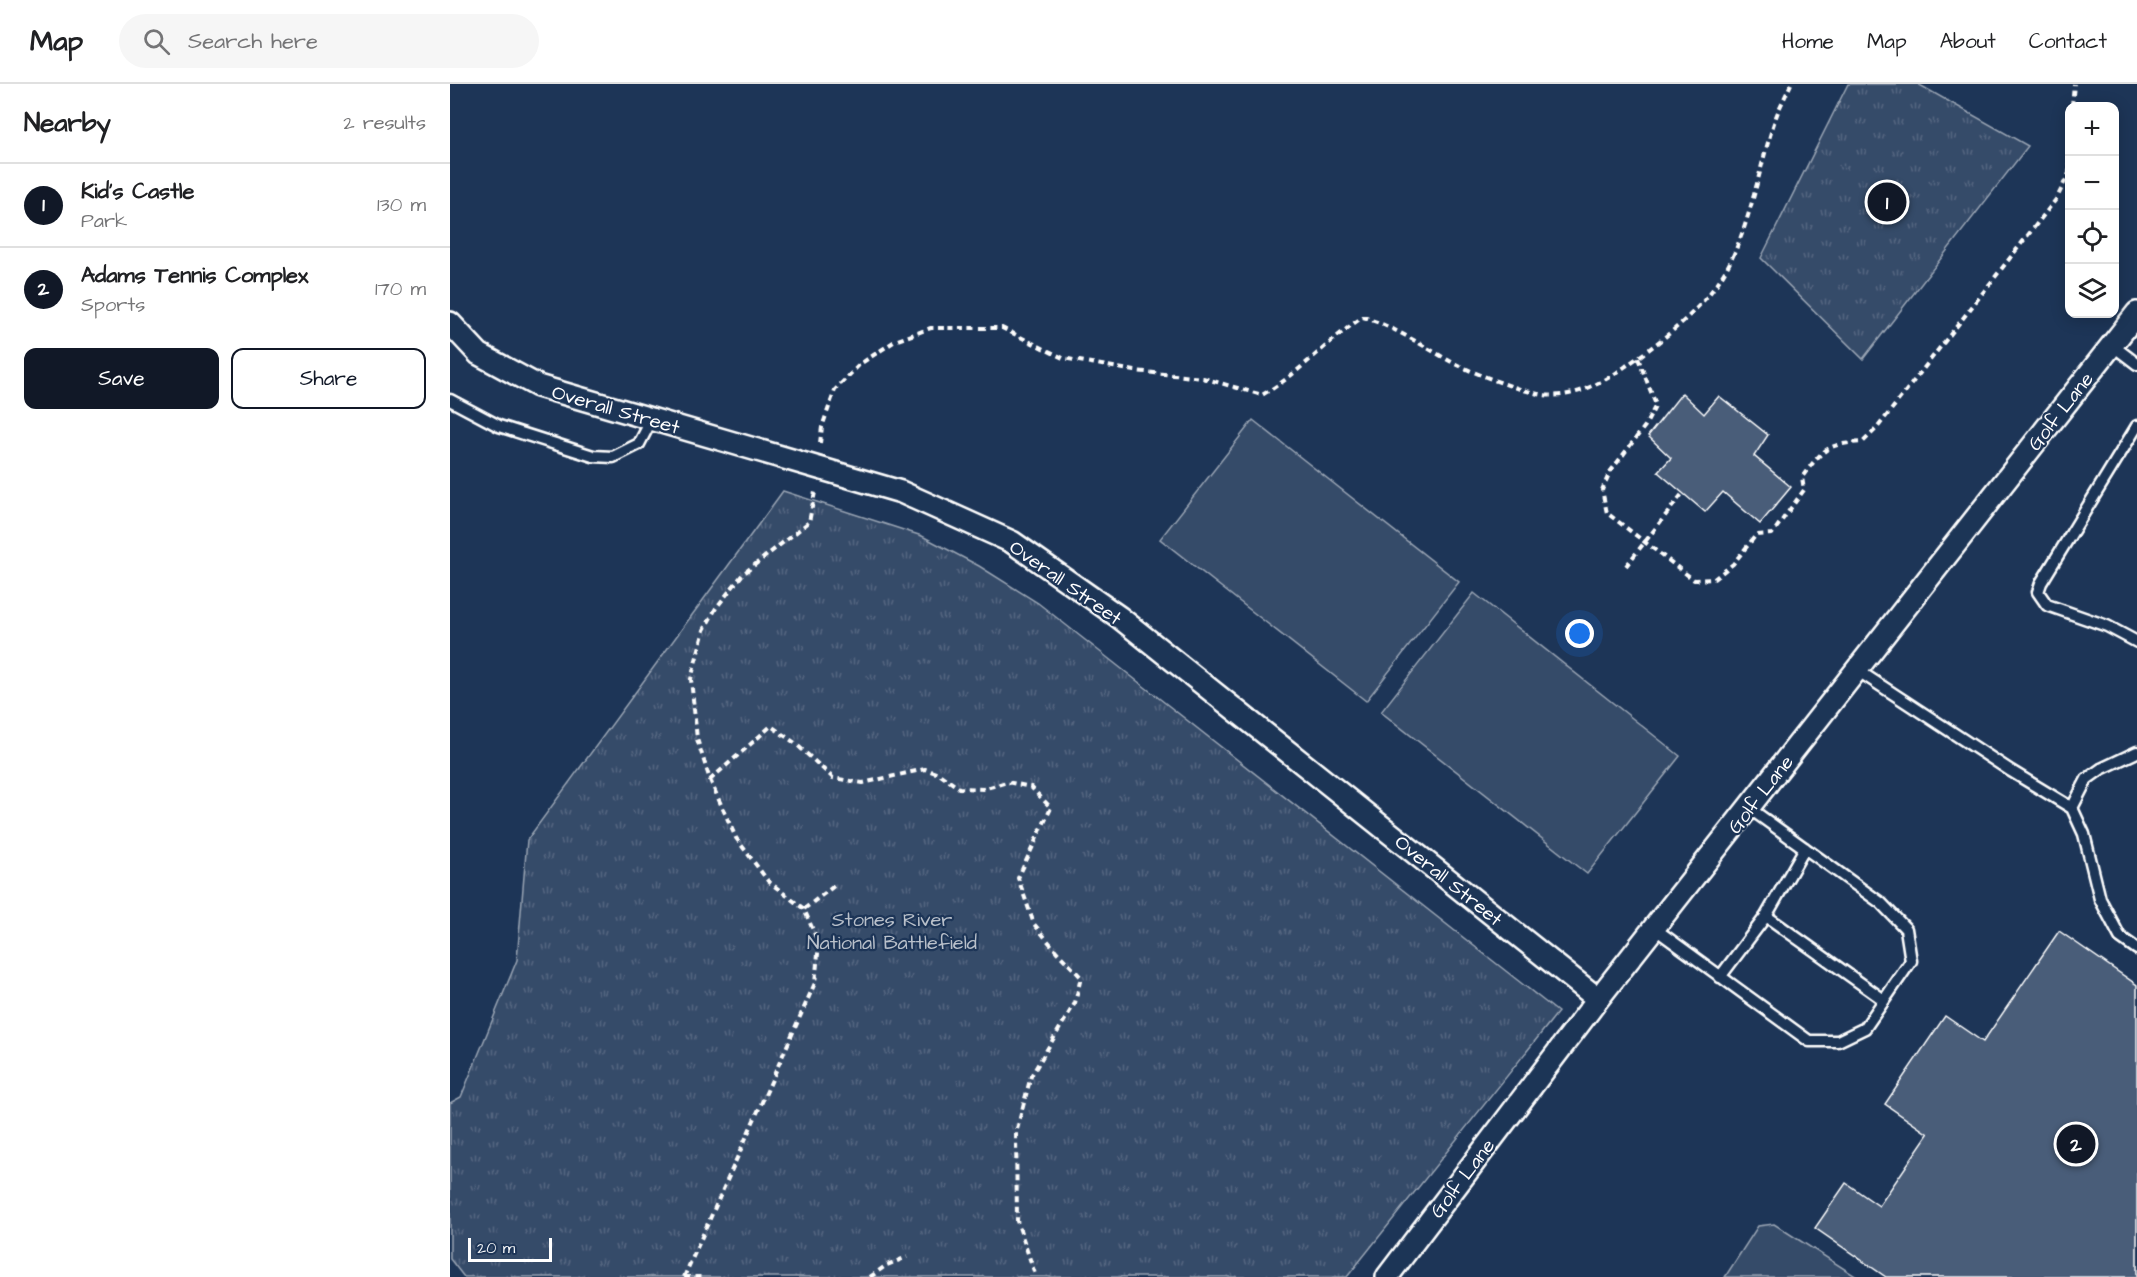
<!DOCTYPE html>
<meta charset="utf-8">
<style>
:root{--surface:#fff;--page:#f6f6f6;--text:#202124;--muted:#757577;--line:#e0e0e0;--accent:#111827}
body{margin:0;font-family:"Architects Daughter",sans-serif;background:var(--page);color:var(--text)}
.controls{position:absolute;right:18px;top:18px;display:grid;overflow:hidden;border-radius:12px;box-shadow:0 3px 15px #0003}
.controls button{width:54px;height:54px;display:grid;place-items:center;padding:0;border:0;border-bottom:2px solid var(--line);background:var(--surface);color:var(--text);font:30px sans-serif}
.scale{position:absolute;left:18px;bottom:15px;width:84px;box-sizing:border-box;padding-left:6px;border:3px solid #fff;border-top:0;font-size:16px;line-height:21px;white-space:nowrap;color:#fff;-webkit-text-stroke:4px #1d3557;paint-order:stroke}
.you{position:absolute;left:1130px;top:550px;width:21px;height:21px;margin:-15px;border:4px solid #fff;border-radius:50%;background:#1a73e8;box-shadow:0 0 0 9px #1a73e833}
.badge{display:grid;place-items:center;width:39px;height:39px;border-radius:50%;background:var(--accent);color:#fff;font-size:20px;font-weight:700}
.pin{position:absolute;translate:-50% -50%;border:3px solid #fff;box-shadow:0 2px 6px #0006}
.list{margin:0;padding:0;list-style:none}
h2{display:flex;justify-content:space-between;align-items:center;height:78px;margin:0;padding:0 24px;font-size:26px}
h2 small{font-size:20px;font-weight:400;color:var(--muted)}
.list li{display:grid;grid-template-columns:39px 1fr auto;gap:18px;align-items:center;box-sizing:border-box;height:84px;padding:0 24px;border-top:2px solid var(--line)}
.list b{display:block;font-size:22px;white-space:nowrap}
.list p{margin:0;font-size:20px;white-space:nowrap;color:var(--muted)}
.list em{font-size:20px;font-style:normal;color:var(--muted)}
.actions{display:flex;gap:12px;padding:18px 24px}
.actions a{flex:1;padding:14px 0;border:2px solid var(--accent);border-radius:12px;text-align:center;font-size:21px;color:var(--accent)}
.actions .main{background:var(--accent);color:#fff}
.icon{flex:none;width:33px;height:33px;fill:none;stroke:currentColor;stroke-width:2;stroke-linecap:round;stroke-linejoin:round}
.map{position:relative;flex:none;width:1687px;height:1193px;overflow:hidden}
header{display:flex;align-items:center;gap:36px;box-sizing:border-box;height:84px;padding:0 30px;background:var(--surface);border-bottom:2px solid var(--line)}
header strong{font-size:28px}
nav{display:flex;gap:33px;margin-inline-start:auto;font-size:21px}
.search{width:420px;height:54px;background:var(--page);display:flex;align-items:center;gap:15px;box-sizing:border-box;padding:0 21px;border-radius:33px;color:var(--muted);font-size:22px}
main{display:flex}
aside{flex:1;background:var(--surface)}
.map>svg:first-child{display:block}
.grass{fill:url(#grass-tufts);stroke:#9aa5b4;stroke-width:1.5}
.garden{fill:#364b69;stroke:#9aa5b4;stroke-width:1.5}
.building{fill:#4a5d79;stroke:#fff;stroke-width:1.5}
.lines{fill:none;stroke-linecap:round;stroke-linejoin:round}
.lane-casing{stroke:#fff;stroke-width:15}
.street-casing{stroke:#fff;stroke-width:26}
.path{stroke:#fff;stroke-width:4;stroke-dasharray:6 4.5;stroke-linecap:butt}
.lane{stroke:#1d3557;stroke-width:10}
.street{stroke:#1d3557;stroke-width:21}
.labels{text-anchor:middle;stroke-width:4.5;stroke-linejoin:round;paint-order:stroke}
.street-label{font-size:20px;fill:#fff;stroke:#1d3557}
.park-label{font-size:20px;fill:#b9c0ca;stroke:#1d3557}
</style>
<header>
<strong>Map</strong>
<div class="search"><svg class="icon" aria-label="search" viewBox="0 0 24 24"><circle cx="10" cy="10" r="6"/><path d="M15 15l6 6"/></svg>Search here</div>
<nav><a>Home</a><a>Map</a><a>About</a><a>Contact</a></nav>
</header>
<main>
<aside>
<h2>Nearby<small>2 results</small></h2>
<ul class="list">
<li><span class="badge">1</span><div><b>Kid's Castle</b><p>Park</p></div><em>130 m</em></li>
<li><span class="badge">2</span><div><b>Adams Tennis Complex</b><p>Sports</p></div><em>170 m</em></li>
</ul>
<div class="actions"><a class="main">Save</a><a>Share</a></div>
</aside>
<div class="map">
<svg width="1687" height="1193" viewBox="0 0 1687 1193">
<defs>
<pattern id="grass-tufts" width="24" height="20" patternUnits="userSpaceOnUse" patternTransform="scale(1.5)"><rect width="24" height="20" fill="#364b69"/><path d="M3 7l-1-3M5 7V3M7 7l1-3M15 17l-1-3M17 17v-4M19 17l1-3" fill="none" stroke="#546680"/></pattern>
</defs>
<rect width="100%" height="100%" fill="#1d3557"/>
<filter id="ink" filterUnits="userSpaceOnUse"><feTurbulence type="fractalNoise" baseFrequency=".0167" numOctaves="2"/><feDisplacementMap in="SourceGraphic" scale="12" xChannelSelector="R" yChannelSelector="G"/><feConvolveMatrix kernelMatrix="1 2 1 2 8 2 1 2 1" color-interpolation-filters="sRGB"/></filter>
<g filter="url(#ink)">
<path class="grass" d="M1398,0H1468L1578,62L1413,275L1311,174Z
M333,407L472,452L529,482L588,519L1108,928L897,1193H14L0,1175V1019L11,1013L67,876L77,756Z"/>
<path class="garden" d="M803,336L1009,498L916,617L710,455Z
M1024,509L1230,672L1137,790L931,628Z
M1324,1140L1407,1193H1275L1308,1142Z"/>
<path class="building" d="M1232,309L1254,330L1269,312L1318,351L1304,372L1341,403L1310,440L1273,408L1255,428L1208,388L1221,374L1198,352Z
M1609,847L1687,901V1193H1436L1365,1144L1396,1099L1429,1122L1478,1050L1435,1020L1495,932L1533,958Z"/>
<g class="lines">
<defs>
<path id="lane" d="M1662,261L1687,280
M0,316L49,342L143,372L163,373L189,360L202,335
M1687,342L1591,499L1588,508L1597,521L1657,542L1687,558
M1407,586L1561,687L1622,724L1634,750L1650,815L1670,853L1687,865
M1622,724L1637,695L1651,685L1687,668
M1316,832L1434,916
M1204,844L1359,957H1388L1415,944L1461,877L1456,845L1431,819L1299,724
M1270,893L1316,832L1355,764"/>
<path id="street" d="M0,239L29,270L88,302L451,408L562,458L669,533L1148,915
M937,1193L1148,915L1687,229"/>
</defs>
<use href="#lane" class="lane-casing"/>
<use href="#street" class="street-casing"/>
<path class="path" d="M1622,22L1624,0
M1188,274L1206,321L1195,342L1160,388L1152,406L1157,429L1244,496L1264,495L1283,480L1306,451L1322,450L1354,406L1352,393C1374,364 1377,360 1413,358L1427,344L1607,114L1619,89L1620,77
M370,359L372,343L385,306L410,280L445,257L481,244H552L613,274L685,287L753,294L812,311C849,290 877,257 913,233C944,243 970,260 998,276C1020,288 1063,304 1088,310C1118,317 1152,300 1176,282C1217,253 1261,220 1283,172C1303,128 1310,79 1326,33C1330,22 1336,11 1341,0
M1176,482L1233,409
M260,696L321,642L345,659L383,694L413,699L475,685L489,690L509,704L533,705L557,698L581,703L601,724L568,794L584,840L607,868L631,893L625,919L581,992L566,1049L567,1137L586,1193
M354,825L384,802
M234,1193L365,899L369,860L354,825L318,797L286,754L260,696L247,655L241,595L254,546L266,524L293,490L359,438L365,408
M234,1193H253
M420,1193L437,1181L457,1173"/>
<use href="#lane" class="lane"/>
<use href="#street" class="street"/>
</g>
</g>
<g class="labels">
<g class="street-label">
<text transform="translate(166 325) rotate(16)" y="7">Overall Street</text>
<text transform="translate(1610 327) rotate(-52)" y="7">Golf Lane</text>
<text transform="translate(616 498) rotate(35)" y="7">Overall Street</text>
<text transform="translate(1310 710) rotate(-52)" y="7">Golf Lane</text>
<text transform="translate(999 796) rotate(39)" y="7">Overall Street</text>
<text transform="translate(1012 1094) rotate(-53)" y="7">Golf Lane</text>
</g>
<g class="park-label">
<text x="442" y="842">Stones River<tspan x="442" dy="23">National Battlefield</tspan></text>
</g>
</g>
</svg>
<div class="controls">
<button>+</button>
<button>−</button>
<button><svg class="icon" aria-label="locate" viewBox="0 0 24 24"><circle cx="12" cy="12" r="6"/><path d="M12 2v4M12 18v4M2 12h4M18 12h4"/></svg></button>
<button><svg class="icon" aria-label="layers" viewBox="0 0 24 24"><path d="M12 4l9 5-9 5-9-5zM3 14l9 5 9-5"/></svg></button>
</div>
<div class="scale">20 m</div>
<div class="you"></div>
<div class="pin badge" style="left:1437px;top:118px">1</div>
<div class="pin badge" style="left:1626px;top:1060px">2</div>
</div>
</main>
